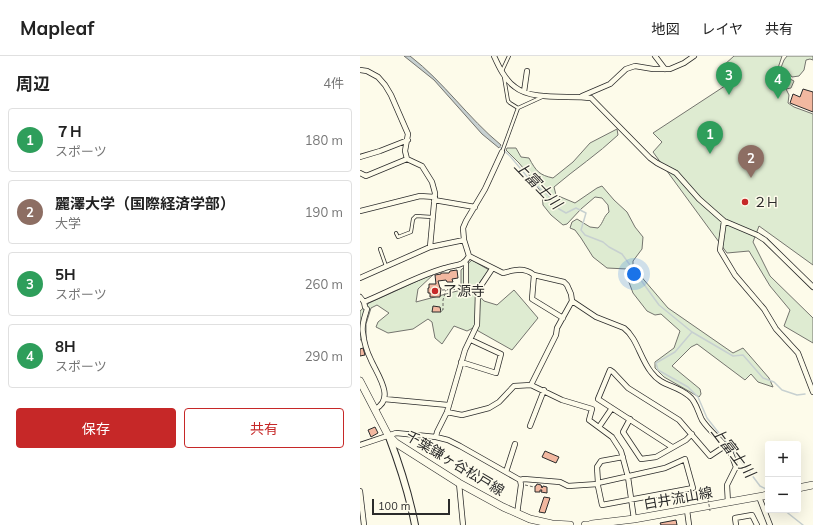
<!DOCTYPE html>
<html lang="ja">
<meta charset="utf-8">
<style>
:root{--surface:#fff;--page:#f6f6f6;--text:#222;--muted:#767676;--line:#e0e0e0;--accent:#c62828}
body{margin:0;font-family:Mulish,"Noto Sans JP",sans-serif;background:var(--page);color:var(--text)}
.controls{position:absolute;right:12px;bottom:12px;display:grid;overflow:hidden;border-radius:4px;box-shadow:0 4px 16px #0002}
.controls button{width:36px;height:36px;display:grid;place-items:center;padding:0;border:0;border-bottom:1px solid var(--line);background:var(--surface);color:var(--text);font:20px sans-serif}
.scale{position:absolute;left:12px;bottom:10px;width:78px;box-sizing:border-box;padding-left:4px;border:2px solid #2b2b2b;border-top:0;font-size:11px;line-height:14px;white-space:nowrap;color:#2b2b2b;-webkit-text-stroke:3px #fdfbea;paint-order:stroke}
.you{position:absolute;left:274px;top:218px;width:14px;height:14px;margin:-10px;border:3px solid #fff;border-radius:50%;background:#1a73e8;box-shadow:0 0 0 6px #1a73e833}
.badge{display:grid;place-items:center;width:26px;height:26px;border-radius:50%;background:var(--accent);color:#fff;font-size:13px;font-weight:700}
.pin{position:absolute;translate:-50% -33px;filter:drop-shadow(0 1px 2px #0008)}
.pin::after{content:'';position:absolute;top:21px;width:14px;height:12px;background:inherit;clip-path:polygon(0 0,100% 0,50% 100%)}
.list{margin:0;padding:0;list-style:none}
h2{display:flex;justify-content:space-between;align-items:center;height:52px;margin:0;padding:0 16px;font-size:17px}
h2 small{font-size:13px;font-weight:400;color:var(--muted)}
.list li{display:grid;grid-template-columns:26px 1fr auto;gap:12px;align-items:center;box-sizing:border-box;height:64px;margin:0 8px 8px;padding:0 8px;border:1px solid var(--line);border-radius:4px}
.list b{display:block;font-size:15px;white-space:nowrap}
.list p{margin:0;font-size:13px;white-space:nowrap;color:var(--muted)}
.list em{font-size:13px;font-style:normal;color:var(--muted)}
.actions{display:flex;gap:8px;padding:12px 16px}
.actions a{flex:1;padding:9px 0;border:1px solid var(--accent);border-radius:4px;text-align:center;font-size:14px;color:var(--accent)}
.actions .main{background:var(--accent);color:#fff}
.map{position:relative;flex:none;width:453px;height:469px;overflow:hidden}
header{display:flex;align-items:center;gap:24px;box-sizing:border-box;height:56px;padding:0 20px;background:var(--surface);border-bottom:1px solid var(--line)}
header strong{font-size:19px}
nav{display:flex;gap:22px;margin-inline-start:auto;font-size:14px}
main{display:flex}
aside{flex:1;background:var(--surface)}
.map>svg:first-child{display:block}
.green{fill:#deebd1;stroke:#74746e}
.water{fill:#c7d0d0;stroke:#74746e}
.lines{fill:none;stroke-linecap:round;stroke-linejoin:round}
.stream{stroke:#c7d0d0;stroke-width:1.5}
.building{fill:#f2b8a0;stroke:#2b2b2b}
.service-casing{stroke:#2b2b2b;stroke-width:4}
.minor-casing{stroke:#2b2b2b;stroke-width:6}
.tertiary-casing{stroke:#2b2b2b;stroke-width:8}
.secondary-casing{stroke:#2b2b2b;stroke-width:8}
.primary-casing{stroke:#2b2b2b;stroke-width:8}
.path{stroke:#6a6964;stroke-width:1;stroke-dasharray:3 2;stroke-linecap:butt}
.service{stroke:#fdfbea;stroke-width:2.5}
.minor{stroke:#fdfbea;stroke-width:4.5}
.tertiary{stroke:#fdfbea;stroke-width:6}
.secondary{stroke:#fdfbea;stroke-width:7}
.primary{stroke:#fdfbea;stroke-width:7}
.path-bridge{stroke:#6a6964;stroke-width:1;stroke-dasharray:3 2;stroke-linecap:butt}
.poi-dot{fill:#c62828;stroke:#fdfbea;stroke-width:1.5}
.labels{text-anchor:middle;stroke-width:3;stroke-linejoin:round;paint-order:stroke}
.poi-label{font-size:14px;fill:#2b2b2b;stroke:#fdfbea;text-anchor:start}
.street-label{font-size:14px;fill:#2b2b2b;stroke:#fdfbea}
.water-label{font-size:15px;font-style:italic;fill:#2b2b2b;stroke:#fdfbea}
</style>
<header>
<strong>Mapleaf</strong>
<nav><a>地図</a><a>レイヤ</a><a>共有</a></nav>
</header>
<main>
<aside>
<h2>周辺<small>4件</small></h2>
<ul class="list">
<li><span class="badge" style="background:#2e9e5b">1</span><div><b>７H</b><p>スポーツ</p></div><em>180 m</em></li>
<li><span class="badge" style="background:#8d6e63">2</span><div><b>麗澤大学（国際経済学部）</b><p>大学</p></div><em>190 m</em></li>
<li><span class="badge" style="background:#2e9e5b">3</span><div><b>5H</b><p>スポーツ</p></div><em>260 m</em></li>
<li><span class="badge" style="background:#2e9e5b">4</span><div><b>8H</b><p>スポーツ</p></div><em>290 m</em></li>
</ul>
<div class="actions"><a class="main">保存</a><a>共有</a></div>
</aside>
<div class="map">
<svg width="453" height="469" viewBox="0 0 453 469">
<rect width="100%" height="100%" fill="#fdfbea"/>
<path class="green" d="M374,0H422L417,15L423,26L426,21L434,25L431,32L426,33L429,39L428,47L434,51L453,58V209L399,170L393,186L410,220L453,262V287L424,270L430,254L410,230L389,195L367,197L293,96L302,86L293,77L374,24L364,9Z
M427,0H453V4L450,3L446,4L444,14L439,20L432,21L428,16L420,14L424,4Z
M257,73L258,79C238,98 215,113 194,131L196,139L215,147L237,132L242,130L254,144L267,156L275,171L283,181L282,193L273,205V211L308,252L373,297L383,292L409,322L413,331L398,326L391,318L385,324L337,288L331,291L312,310L340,333L341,338L339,341L304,321L295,312V306L314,292L320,275L301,258L295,259L287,255L273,237L267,221V213L247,212L233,201L221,182L215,174L210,172L212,166L217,163L230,171L238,172C244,166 243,161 249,156L248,149L242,142L235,141L221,153L207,168L203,169L191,159L183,149L182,138L173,124L159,107L146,94L147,92H156L161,101L169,102C176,115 179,119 193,122L213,106L230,87Z
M112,204L129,214L114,234L124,245L137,249L154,234L178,262L152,294L113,272L107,275L94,270L82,288L75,282L72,266L68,263L53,273L28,277L16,271L18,266L29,257L17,249L11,252L6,268V282L0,284V255L9,247L75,217L58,233L56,246L101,234V214Z"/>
<path class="water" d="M44,0H50C84,26 108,62 141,89L139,92L122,78L74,24Z"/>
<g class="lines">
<path class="stream" d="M140,91L150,100L170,124L189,140L199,153L206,157L216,152L226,157L221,174L225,179L243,186L249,191L262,198L299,249L332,276L315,296L296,307L298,314L328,331L338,341L347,362L388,414L400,430L406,433
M332,276L373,300L383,299L403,322L414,326L422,334L437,339L445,338
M424,454L443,469"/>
</g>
<path class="building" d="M443,33L453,36V56L430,47L433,38L440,41Z
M97,214L98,222L92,223L93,226H87L86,224L78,225L80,232H81L80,241H70V237H68V232H69V228H76L75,219L81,218V217H89L90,215Z
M73,250L80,251L81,256H72Z
M3,292L5,299L0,300V293Z
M15,371L18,377L11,381L8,374Z
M185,395L199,401L196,407L182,401Z
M177,428L181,429L182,432L183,430L187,431V437L181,436L182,434H180V436H175V430H176Z
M184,441L190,442L185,457L179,456Z
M316,464L317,469H301L300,467Z"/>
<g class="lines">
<defs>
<path id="service" d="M142,15L149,0
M144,21L148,45L150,47L158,52
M142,96L158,52L182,41
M36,177L38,181L51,176L53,163L56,160L72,161
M20,193L26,210"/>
<path id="minor" d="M134,0C139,11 145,24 155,31C172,45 209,39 231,42L290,102L297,107L316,117L339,143L364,165L397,179L405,184L453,231
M295,0L305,13
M0,14L7,15L18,21L25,29L31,39L48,78L45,95L47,103L62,110L72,126L75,137L70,191
M164,36L167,15
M222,40L250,28L266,13L275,10L293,13H310L324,7L334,0
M0,101L20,95L48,84
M0,117L6,120L47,103
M74,144L115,151
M0,155L60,140L75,141
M364,165L360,194L375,219L404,253L416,273L438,297L453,336
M109,200L143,217C154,214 164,211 174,219
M104,207L106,208V233L118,234
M0,222L70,191L104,184
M0,241L4,246L5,251L7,253C5,260 1,269 3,277C4,286 7,296 11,304C17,318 36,343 15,353
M212,245L236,261L264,272C277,282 280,302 291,316C302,331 315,328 329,340C336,345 338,356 342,364C350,376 363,385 370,396C373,401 374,406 376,411L367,429L368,447
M4,246C31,235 57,220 85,212C96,208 103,211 109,200L104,184L103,172L106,165L125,133L142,96
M101,306L136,317L141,298L111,284
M171,329L196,279L197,272L212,245L211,238L207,229L204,226L174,219L172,243L203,262
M24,343L88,349
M87,356L102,359L129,352L139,346L154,330L171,329L202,344L232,353L229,364L252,381L261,395L268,421L274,463
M270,363L263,376L281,403L296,401L326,384L332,378
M170,370L184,334
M239,371L252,352
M76,381L77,376L87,356L105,294L117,269L118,234L132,213
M0,389L36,377L76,381L88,384L100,390L160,424L161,429L157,458
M312,391L238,343L250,314L253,316L268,332L319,364L350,400L365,390
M146,416L155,388
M160,424L164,423L200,426L208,430L238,428
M99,427L103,469
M238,427L305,412L325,403L333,432L242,449L238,430V427L237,411L241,405L263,401
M0,435L4,469
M399,441L410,469
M327,454L329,469
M376,469L375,462L392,459L397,469"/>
<path id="tertiary" d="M29,381C40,410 49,438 55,469"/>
<path id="secondary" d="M438,432L453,429
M232,468L274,463L408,439"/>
<path id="primary" d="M0,325L28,379L36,387L99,427L143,451L170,463L192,468L210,469
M225,469H232"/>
</defs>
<use href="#service" class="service-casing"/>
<use href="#minor" class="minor-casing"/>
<use href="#tertiary" class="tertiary-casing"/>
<use href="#secondary" class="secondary-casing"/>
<use href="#primary" class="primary-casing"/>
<path class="path" d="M82,234L102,233
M82,254H83V244L86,234
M165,429L174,431"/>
<use href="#service" class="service"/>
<use href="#minor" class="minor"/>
<use href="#tertiary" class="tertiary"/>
<use href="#secondary" class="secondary"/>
<use href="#primary" class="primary"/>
<path class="path-bridge" d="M348,443L350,455"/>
</g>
<g class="poi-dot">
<circle cx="385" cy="146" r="4"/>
<circle cx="75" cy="235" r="4"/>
</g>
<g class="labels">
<g class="poi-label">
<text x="393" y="151">２H</text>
<text x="83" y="240">了源寺</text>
</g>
<g class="street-label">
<text transform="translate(95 407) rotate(31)" y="5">千葉鎌ヶ谷松戸線</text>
<text transform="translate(318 442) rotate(-10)" y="5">白井流山線</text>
</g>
<g class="water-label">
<text transform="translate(178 129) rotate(46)" y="5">上富士川</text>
<text transform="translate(373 396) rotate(52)" y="5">上富士川</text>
</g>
</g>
</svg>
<div class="controls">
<button>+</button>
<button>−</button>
</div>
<div class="scale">100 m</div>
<div class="you"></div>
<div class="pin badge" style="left:350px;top:98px;background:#2e9e5b">1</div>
<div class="pin badge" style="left:391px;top:122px;background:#8d6e63">2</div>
<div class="pin badge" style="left:369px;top:39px;background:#2e9e5b">3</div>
<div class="pin badge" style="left:418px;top:43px;background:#2e9e5b">4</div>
</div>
</main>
